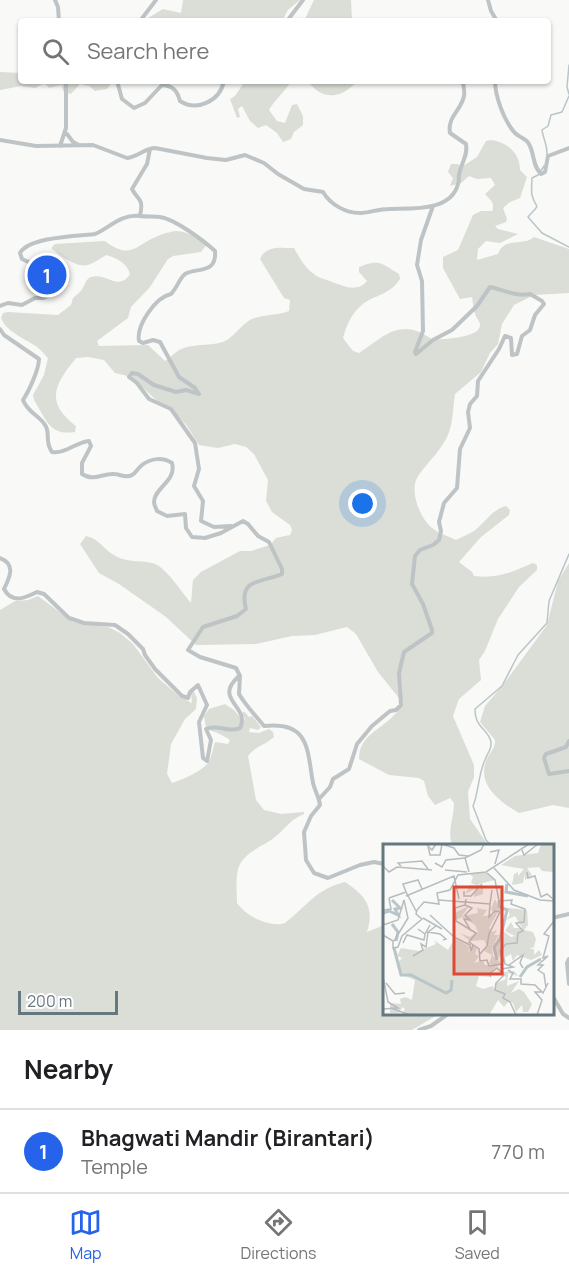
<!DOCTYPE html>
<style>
:root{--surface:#fff;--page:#f6f6f6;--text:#202124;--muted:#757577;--line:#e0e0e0;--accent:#2563eb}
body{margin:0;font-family:Manrope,sans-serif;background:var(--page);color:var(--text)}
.scale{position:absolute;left:18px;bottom:15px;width:100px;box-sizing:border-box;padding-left:6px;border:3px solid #657880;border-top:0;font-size:16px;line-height:21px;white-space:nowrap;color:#657880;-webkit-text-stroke:4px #fff;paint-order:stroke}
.you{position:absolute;left:363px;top:504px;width:21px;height:21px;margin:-15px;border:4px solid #fff;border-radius:50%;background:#1a73e8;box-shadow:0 0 0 9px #1a73e833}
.badge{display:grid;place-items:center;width:39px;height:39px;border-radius:50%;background:var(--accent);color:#fff;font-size:20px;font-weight:700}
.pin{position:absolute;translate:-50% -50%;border:3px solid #fff;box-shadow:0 2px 6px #0006}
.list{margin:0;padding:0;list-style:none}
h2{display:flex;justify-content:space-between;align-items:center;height:78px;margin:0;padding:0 24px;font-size:26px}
h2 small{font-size:20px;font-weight:400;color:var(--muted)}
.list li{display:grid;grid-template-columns:39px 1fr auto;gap:18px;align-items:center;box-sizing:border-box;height:84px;padding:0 24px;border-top:2px solid var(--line)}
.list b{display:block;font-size:22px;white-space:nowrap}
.list p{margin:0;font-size:20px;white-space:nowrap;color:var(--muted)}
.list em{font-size:20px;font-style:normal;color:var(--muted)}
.icon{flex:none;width:33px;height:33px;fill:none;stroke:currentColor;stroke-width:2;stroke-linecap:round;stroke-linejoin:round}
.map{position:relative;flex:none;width:569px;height:1030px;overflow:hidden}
.search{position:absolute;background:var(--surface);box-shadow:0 2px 4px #0004;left:18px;right:18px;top:18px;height:66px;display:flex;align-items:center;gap:15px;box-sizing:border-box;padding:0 21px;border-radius:6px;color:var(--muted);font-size:22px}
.sheet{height:162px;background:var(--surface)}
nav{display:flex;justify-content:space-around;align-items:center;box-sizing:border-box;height:84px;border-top:2px solid var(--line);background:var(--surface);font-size:16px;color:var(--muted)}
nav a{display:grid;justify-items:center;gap:3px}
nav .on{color:var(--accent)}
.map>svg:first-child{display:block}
.green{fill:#daded6}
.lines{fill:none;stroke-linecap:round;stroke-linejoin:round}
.stream{stroke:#b8c6c9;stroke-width:1.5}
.minor{stroke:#bec4c6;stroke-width:4}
.inset-river{fill:none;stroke:#b8c6c9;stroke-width:3}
.inset-road{fill:none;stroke:#b5bdc0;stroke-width:1.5}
.view{fill:#dc4934;fill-opacity:0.15;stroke:#dc4934;stroke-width:3}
.inset-edge{fill:none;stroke:#657880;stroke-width:3}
</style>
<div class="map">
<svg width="569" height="1030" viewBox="0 0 569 1030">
<rect width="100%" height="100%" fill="#f9f9f7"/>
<path class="green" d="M183,0H300L288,10L282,21H143L163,9L181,13Z
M314,0H351L352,21H304Z
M0,72L21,73V81H113L107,89L95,91L89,86L80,84L71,94L63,91L62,85L49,88L45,83L35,88L21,86L0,90Z
M245,81H291C285,92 275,99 269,110L277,121L285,123L292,105L297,104L303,116V125L294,132L291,139L283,142L277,133L266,125L258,128L250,121L242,106L238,109L240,117L237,118L230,99L235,96Z
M308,81H357C343,99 321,101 308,81Z
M491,140C507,142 520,153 520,170L527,177L520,198L510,202L503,208L507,219L506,222L495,226L498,229L518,234L500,243L486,241L478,249L477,260L498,254C504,236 523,247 534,237L569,249V293L534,295L514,305L502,324L498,344L490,353L481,372L455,394C452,414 454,430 441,447C434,458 422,468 416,480C411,495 420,517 431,527C437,533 448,536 456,540C462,537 469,534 474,531C486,522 491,510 506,506L510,510L509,515L481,537L459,562L472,572L474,576C498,579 512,572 533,563L537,565V570L519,587L498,619L485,651L479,660L481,680L459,699L453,716L474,765V777L468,792L470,819L488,845H452C447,831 454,818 454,803L450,798L435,805L428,796L424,781L419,778L389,775L359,759C359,735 381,730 394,715C398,712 400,707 403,703L378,672L356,634L347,627L315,635L292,636L256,644L196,645L166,617L119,584L99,573L80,544L86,536C99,539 102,547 112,554C125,563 138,560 152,563C165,565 182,593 191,603L193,580L201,572L240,551H251L270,545L276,538L290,535L292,530L290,525L272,512L266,501L268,480L254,454L246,447L235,444L218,448L199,445L187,426L175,413L156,400L132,377L115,373L104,360L88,357L76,358C55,384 44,402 76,426L75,432C49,436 46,419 34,400L33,395L44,375L48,358C44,354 40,348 34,345C23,338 6,331 1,318L3,313L8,312L58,315L71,305L73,298C75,296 78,294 80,292C85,287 85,279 91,277C106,272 119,292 130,274C127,263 117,258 106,255C101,258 94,263 88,265C76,268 59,255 51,248L55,244L105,241C132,262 136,243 163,234C167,233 172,231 177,231C188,232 198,238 208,243L201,252L173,256L168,259L150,287L131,307L128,318L97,341L99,346L148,345L165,361C171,357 177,350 184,348C198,343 214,347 227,340C236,334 242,324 252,319C264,314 277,316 289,311L290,300L284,298L260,259C266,245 281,248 294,248C299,257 305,268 314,274C320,279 326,279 332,282C344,286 357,293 367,281L359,272V267C381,259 380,263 399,274L400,279C393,291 381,294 369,300C354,308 347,323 343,338L353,351L359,353C387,334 401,317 433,340C443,339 482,338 480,324C479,320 475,316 474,311C473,307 473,302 472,297L460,299L443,268V257L458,250L473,215L481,211H492C496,203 489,199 485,194L495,185L491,178L477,179L469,176L461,183L450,186L453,178L448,172L451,164H457L463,166L477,157L486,141Z
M569,563V808L553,805L519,813C501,802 477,786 486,761C489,753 496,748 495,740L480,722L485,706L503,685L547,625L558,581Z
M38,596L73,622L108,627L120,633L133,644L158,678L179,696L192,703L191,692L193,690L197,698L196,709L185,719L171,744L167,774L172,783C182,780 205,770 209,761C212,755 213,748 215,742L228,744L230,740C222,734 215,732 206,729L204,716L209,709L225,704L234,710L243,721L245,719L242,714L244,711L249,717L252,716L261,727L258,730L250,728L249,732L259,733L269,729L273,732L274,737C265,745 256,746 248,756L256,800L264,810L281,814L304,812V814C291,819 286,828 275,837C264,846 246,851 239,866C235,876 237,892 237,903C246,916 269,928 285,923C307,906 316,889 345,882C365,895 375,907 367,932L384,925V1014H439L412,1030H0V610L15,601L28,600Z"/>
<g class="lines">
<path class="stream" d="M569,65L567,87L569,94
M547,156C548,145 543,139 542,130L548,126L551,115L562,112L569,96
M544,166L538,175L532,178C532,183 531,190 532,195C536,211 542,201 528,217L542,233L569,247
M492,846L486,840L473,806C479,791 478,775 485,760C487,754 492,749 491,742C488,728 475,729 475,709L502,686L518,655L547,623L549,601L569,554"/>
<path class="minor" d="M55,0L58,7L59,21
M488,0L491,11L497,21
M140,21L156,0
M287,21L303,0
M117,81L122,99L134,108L145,103L162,85C173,86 177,90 180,101C197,112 220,101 224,81
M495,81C495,96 504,121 515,133C520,138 526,138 529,144C535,155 532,165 541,174L545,172L548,156L569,148
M67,134L73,142L79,145
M0,140L36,146L93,145L127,158C138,157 145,148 155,148L207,158L226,160L245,155L264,163L278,174L304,189L323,192C330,204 346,214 362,213C371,212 380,209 389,209C411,208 451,212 458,184C460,179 458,180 459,175C461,162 468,157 466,144L450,133C447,117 461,111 464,96C465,91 463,86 463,81
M60,146L66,128V81
M140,216C147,217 154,216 160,217C175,219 204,241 215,251C217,275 196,267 185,274C179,279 177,288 171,294C156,297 136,325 139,341L143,343L153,340L160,342L179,377L195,388L199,394L186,390L176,392L154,385L138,374L132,373L129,377L137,383L149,399L171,409L195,443L199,469L194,486L203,501L201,521L214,527L231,526
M0,306L8,303L22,305L35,298H43L48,296L54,288V279L50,272L22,259L20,253C29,237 77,236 95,234C111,227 120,214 140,216C144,197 138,201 132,189L147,164L150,149
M0,329L4,335L39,359C39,369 29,391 23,400C28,413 39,415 45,425C51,433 44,441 52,452C66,454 76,442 89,441L91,446L82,463V474C94,482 102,473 114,474C120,474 126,479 132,475C136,473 138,468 142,465C151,458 163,457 172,463C177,481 154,488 154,502C154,505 156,508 157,511L167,516L185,514L186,528L192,537L205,538L221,533L243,521L248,524L258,536L269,542L282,569V574C261,583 238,578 246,609L237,616L203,627L188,650L200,657L236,668L240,676L239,694C246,706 256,716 264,726C310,721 307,750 313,783C315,791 319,797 320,805L311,816L304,832L306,860L314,873L328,878L360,865L374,862L384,864
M0,558C16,564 10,577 4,589C12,604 25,598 37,592L44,594L69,618L84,623L115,625L128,634L143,649L145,655L155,669L182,696L188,698L190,692L198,685L207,705L199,722L203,758L207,761L211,740L206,729C218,724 229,733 240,728C251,706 212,700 239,676
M569,741L566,747L546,754L544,758L549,774L569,771
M319,799L330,787L333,779L349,769L357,744L372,726L390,711L396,710L401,705L399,673L404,652L432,633V630L423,604L412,584L415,556L420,550L433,545L439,540L441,531L439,522L444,503L457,488L460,449L470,428L468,412L470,404L477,396L478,381L499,349L505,336L511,338L512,355L517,354L522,336L530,330L535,315L544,304L542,301L530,294C516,297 504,290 490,287L477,306L452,330L433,340L416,354L415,352L423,331L422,281L417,265L421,240L433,206
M552,918L569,914
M569,959L567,963L569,984
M552,995L563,1014L569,1018
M419,1030L431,1026L448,1014"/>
</g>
<g transform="translate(383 844)">
<rect width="171" height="171" fill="#f9f9f7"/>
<path d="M158,0H171V28L159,27L156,23L144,24L149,31L142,36V29L140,39L129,41L131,30L135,28V32L141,25L118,21L132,12L155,9ZM103,28L112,36L96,40L95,46L100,42V50L91,53L92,45L82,50L87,41L95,42L88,39L90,33L87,30ZM112,55L115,63L144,66L145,81L141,86L150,88L153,95L151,103L146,105H151V111L156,106L159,111L148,116L134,111L130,117L128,110L119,115L113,111L111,103L120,87L128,93L132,92L122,87L128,78L131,84H139L132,72L123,76L127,71L125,66L115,68L106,84L109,88L114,86L111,91H116L109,103L110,112L118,119L105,130L107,133L96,132L93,142L100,145L110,142L111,146L113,139L123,135L120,128L131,127L135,132L125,129L124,142L136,137L128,149L136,145L141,148L149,160L145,168H140L139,161L133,168L130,159L126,157L121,163L115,156L106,171H19L22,165L19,163L16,169H7V159L18,160L17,155L22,153L29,156L32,136L18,130L14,119L19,114L14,112L18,104L36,107L53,100L51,96L65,106L72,94L87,103L85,109L90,102L94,105L92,110L96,112L91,119L100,117L102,121H110L106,120L109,111L101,107L104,102L101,96L87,97L77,89L87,93L95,88L92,81L79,73L73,76L71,69L86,62L79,72L95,69L94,64L104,66L100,72L111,71L108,65Z" fill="#daded6"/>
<path class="inset-river" d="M124,40L123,48L145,52M0,69L6,67L15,71L12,65L17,64L9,56M9,80L15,88L13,97M11,104L18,131H28L63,149L68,146L69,136M114,116L111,103L117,95L124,66L116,62V57M137,133L144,123L158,115"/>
<path class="inset-road" d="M53,0L49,6L45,2L47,11H57L59,0L71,4L76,11L85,12M139,6L141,11L155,0M107,8L116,6L112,20M52,19L59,23L63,16L82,14M0,22L6,28L14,23L49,26M18,22L15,19L39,17L45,25M111,24L131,46L157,56L171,57M62,26L84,28M86,28L82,14L98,6L101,0M144,28L145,34L152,32L158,53L164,50L170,55M104,29L112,36L116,57L129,56L128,60L142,65L141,78L133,79L140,87L135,89L134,99L123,100L117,107L120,115M81,47V52H88L99,40M23,48L20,40L35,36L39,45M23,52L71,32L76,55M6,54L23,48L33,67M83,55L82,61L72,64L73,77L93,89L86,98L96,105L97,117L104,116L106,122L119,120L121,115L122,120L130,123L119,125M56,56L107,60L109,46M82,61L89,64L82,71L87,76L81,75L88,87M0,66L8,65L6,54M47,71L71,93L87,101L88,107L90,101M40,74L59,85M0,81L15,76L21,56M53,82L45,88L57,90L63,95L60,96M35,85L42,90L47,81M0,91L10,97V104L15,103L19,92L39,75L33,70L34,66L41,58L56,60L54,49L67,46L75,31L103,28L146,0M11,97L25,74L21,56M20,99L24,91L41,96L42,90M97,110L104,102L106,90L117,68L112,67L106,73L107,60M30,112L40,106L38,100L43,103L45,88M126,121L140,111L137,119L140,124M119,126L121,131L113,139L112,146L122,150L120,154L127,158L133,171M125,126L130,129L127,135H138V140L152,141L160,149L165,139M0,133L5,158L15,164L0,165M108,133L106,130L114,124L120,130M3,139L12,150L22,149M163,144L161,130L155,126L160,121H155L165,112L160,114L166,92L161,90L171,77M8,164L27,171M154,171L159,156L152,148H158"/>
<path class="view" d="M71,43H119V130H71Z"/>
<rect width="171" height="171" class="inset-edge"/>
</g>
</svg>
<div class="scale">200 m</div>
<div class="you"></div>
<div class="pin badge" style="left:47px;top:275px">1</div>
<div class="search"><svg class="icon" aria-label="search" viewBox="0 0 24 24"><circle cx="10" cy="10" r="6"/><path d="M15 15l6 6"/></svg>Search here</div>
</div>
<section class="sheet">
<h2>Nearby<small></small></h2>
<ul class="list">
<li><span class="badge">1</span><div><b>Bhagwati Mandir (Birantari)</b><p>Temple</p></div><em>770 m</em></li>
</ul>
</section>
<nav>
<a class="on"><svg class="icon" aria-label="map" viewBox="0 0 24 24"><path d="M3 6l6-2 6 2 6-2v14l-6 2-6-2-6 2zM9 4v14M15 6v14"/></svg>Map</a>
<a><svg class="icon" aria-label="directions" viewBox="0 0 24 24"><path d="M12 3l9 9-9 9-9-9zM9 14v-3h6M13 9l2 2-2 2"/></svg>Directions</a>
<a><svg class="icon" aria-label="saved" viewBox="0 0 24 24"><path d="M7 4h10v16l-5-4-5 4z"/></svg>Saved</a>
</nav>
